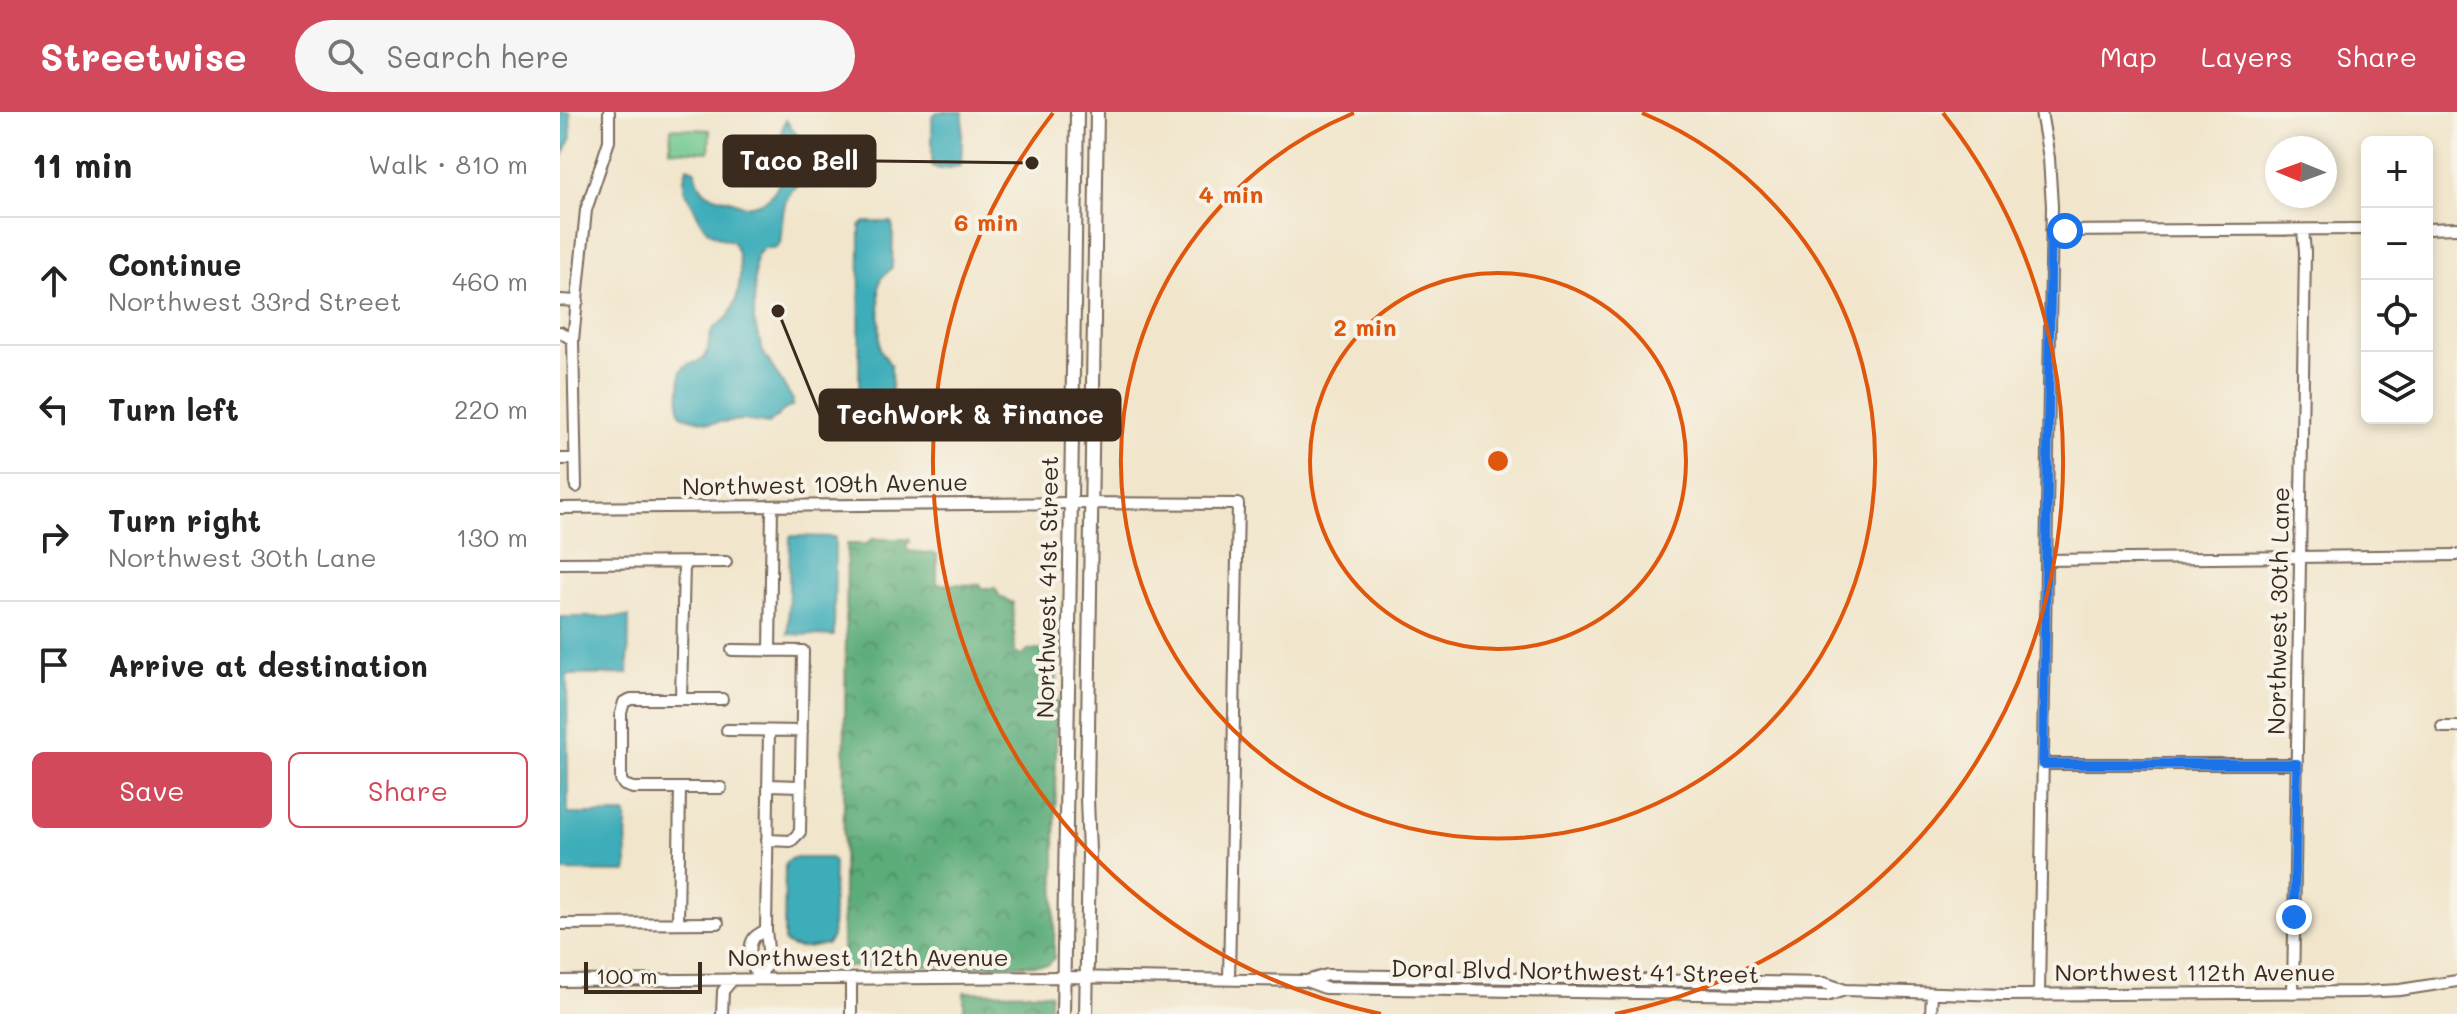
<!DOCTYPE html>
<meta charset="utf-8">
<style>
:root{--surface:#fff;--page:#f6f6f6;--text:#222;--muted:#767676;--line:#e0e0e0;--accent:#d1495b}
body{margin:0;font-family:Mali,sans-serif;background:var(--page);color:var(--text)}
.controls{position:absolute;right:24px;top:24px;display:grid;overflow:hidden;border-radius:12px;box-shadow:0 4px 12px #0003}
.controls button{width:72px;height:72px;display:grid;place-items:center;padding:0;border:0;border-bottom:2px solid var(--line);background:var(--surface);color:var(--text);font:40px sans-serif}
.compass{position:absolute;left:1705px;top:24px;width:72px;height:72px;border-radius:50%;background:var(--surface);box-shadow:0 4px 12px #0003;rotate:271deg}
.scale{position:absolute;left:24px;bottom:20px;width:118px;box-sizing:border-box;padding-left:8px;border:4px solid #3b2a1e;border-top:0;font-size:22px;line-height:28px;white-space:nowrap;color:#3b2a1e;-webkit-text-stroke:6px #f7f3e8;paint-order:stroke}
.stop{position:absolute;width:24px;height:24px;margin:-18px;border:6px solid #1a73e8;border-radius:50%;background:#fff}
.stop.end{background:#1a73e8;border-color:#fff;box-shadow:0 2px 8px #0008}
.list{margin:0;padding:0;list-style:none}
h2{display:flex;justify-content:space-between;align-items:center;height:104px;margin:0;padding:0 32px;font-size:34px}
h2 small{font-size:26px;font-weight:400;color:var(--muted)}
.list li{display:grid;grid-template-columns:52px 1fr auto;gap:24px;align-items:center;box-sizing:border-box;height:128px;padding:0 32px;border-top:2px solid var(--line)}
.list b{display:block;font-size:30px;white-space:nowrap}
.list p{margin:0;font-size:26px;white-space:nowrap;color:var(--muted)}
.list em{font-size:26px;font-style:normal;color:var(--muted)}
.actions{display:flex;gap:16px;padding:24px 32px}
.actions a{flex:1;padding:18px 0;border:2px solid var(--accent);border-radius:12px;text-align:center;font-size:28px;color:var(--accent)}
.actions .main{background:var(--accent);color:#fff}
.icon{flex:none;width:44px;height:44px;fill:none;stroke:currentColor;stroke-width:2;stroke-linecap:round;stroke-linejoin:round}
.map{position:relative;flex:none;width:1897px;height:902px;overflow:hidden}
header{display:flex;align-items:center;gap:48px;box-sizing:border-box;height:112px;padding:0 40px;background:var(--accent);color:#fff}
header strong{font-size:38px}
nav{display:flex;gap:44px;margin-inline-start:auto;font-size:28px}
.search{width:560px;height:72px;background:var(--page);display:flex;align-items:center;gap:20px;box-sizing:border-box;padding:0 28px;border-radius:44px;color:var(--muted);font-size:30px}
main{display:flex}
aside{flex:1;background:var(--surface)}
.map>svg:first-child{display:block}
.forest{fill:url(#forest-crowns);stroke:#4c6b4c;stroke-width:2}
.pitch{fill:#71c88e;stroke:#567956;stroke-width:2}
.water{fill:#3dadb9;stroke:#3c6c6c;stroke-width:2}
.lines{fill:none;stroke-linecap:round;stroke-linejoin:round}
.minor-casing{stroke:#7b6b5b;stroke-width:14}
.major-casing{stroke:#7b6b5b;stroke-width:16}
.minor{stroke:#fff;stroke-width:10}
.major{stroke:#fff;stroke-width:12}
.route{stroke:#1a73e8;stroke-width:10}
.ring{fill:none;stroke:#df570d;stroke-width:4}
.labels{text-anchor:middle;stroke-width:8;stroke-linejoin:round;paint-order:stroke}
.street-label{font-size:24px;fill:#3b2a1e;stroke:#f7f3e8}
.centre{fill:#df570d;stroke:#f7f3e8;stroke-width:4}
.ring-label{font-size:24px;text-anchor:middle;font-weight:bold;fill:#df570d;stroke:#f7f3e8;stroke-width:8;stroke-linejoin:round;paint-order:stroke}
.leader{fill:none;stroke:#3b2a1e;stroke-width:3}
.callout-dot{fill:#3b2a1e;stroke:#f7f3e8;stroke-width:3}
.callout{fill:#3b2a1e;stroke:#3b2a1e;stroke-width:3}
.callout-label{font-size:26px;text-anchor:middle;font-weight:bold;fill:#fff}
</style>
<header>
<strong>Streetwise</strong>
<div class="search"><svg class="icon" aria-label="search" viewBox="0 0 24 24"><circle cx="10" cy="10" r="6"/><path d="M15 15l6 6"/></svg>Search here</div>
<nav><a>Map</a><a>Layers</a><a>Share</a></nav>
</header>
<main>
<aside>
<h2>11 min<small>Walk · 810 m</small></h2>
<ul class="list">
<li><svg class="icon" aria-label="ahead" viewBox="0 0 24 24"><path d="M12 20V5M6 11l6-6 6 6"/></svg><div><b>Continue</b><p>Northwest 33rd Street</p></div><em>460 m</em></li>
<li><svg class="icon" aria-label="left" viewBox="0 0 24 24"><path d="M17 20v-9H6M10 6l-5 5 5 5"/></svg><div><b>Turn left</b></div><em>220 m</em></li>
<li><svg class="icon" aria-label="right" viewBox="0 0 24 24"><path d="M7 20v-9h11M14 6l5 5-5 5"/></svg><div><b>Turn right</b><p>Northwest 30th Lane</p></div><em>130 m</em></li>
<li><svg class="icon" aria-label="arrive" viewBox="0 0 24 24"><path d="M6 21V4h12l-3 4 3 4H6"/></svg><div><b>Arrive at destination</b></div></li>
</ul>
<div class="actions"><a class="main">Save</a><a>Share</a></div>
</aside>
<div class="map">
<svg width="1897" height="902" viewBox="0 0 1897 902">
<defs>
<pattern id="forest-crowns" width="20" height="18" patternUnits="userSpaceOnUse" patternTransform="scale(2)"><rect width="20" height="18" fill="#5cac79"/><path d="M2 6a3 3 0 1 1 6 0M12 15a3 3 0 1 1 6 0" fill="none" stroke="#4d8c63"/></pattern>
</defs>
<rect width="100%" height="100%" fill="#f7f3e8"/>
<filter id="ink" filterUnits="userSpaceOnUse"><feTurbulence type="fractalNoise" baseFrequency=".0125" numOctaves="2"/><feDisplacementMap in="SourceGraphic" scale="16" xChannelSelector="R" yChannelSelector="G"/><feConvolveMatrix kernelMatrix="1 2 1 2 8 2 1 2 1" color-interpolation-filters="sRGB"/></filter>
<filter id="wash" filterUnits="userSpaceOnUse"><feTurbulence type="fractalNoise" baseFrequency=".006" numOctaves="4" result="noise"/><feDisplacementMap in="SourceGraphic" scale="32" xChannelSelector="R" yChannelSelector="G"/><feGaussianBlur stdDeviation="1.8" result="paint"/><feColorMatrix in="noise" values="0 0 0 0 0 0 0 0 0 0 0 0 0 0 0 0 0 1.4 0 .05"/><feComposite in="paint" operator="in"/></filter>
<g filter="url(#wash)">
<rect width="100%" height="100%" fill="#f1e5cb"/>
<path class="forest" d="M312,427H349L350,430L346,432L348,439L377,442V472L421,473V476H435L440,485L453,491L455,542L464,543L468,538L491,539L497,545L494,846L488,853L282,855L287,432H307Z
M404,880L490,881L489,902H404Z"/>
<path class="pitch" d="M111,16L150,18L149,40L110,38Z"/>
<path class="water" d="M0,0H10L11,25L0,51Z
M377,0H403L401,54L380,57L372,54V4Z
M226,8L245,34L265,46L261,71C219,65 224,103 220,131L215,136H204L197,143L195,151L194,209L203,240L233,288L232,294L224,298L209,312L182,308L150,311L123,304L120,301L119,295L121,259L127,252C159,248 141,231 155,215C160,210 166,209 169,203C181,184 185,147 172,129L161,126L148,119L143,113L124,77V66L127,55L135,58C142,93 160,80 185,94C206,91 210,88 220,70C223,64 227,59 227,52C228,33 214,32 226,8Z
M305,110H331L333,116L332,156L321,166L319,173L320,237L331,254L332,294L328,298L300,297L299,291L300,114Z
M230,424L275,425L274,524L228,522Z
M0,505H69L68,562L7,563L8,702H66L67,760L0,759Z
M232,746H270L274,750L272,825L267,832C253,835 234,841 224,829L225,751Z"/>
</g>
<g filter="url(#ink)">
<g class="lines">
<defs>
<path id="minor" d="M1867,117L1897,116
M1491,119L1807,117
M0,188L18,189
M0,220L13,228
M0,347H15
M16,375L13,228L26,98L49,29V0
M0,396L511,391L678,392L669,867
M1486,448L1897,443
M0,451L166,450
M172,538L243,539L240,720L231,729L207,728
M210,539L212,394
M121,587L124,451
M1882,615H1897
M167,618L242,619
M1483,652H1737
M208,673L241,674
M161,676H73L64,673L61,668V601L64,590L71,587H162
M118,811L120,676
M0,812L158,811
M206,818C204,819 195,824 194,826C186,837 193,857 199,867L209,847L206,818L209,619
M0,869L504,865L746,869L767,863L1264,871L1285,878L1444,883L1802,880L1840,878L1897,869
M746,869L765,876L1266,884L1285,878
M1733,881L1745,140L1743,118
M1479,883L1492,94L1489,46L1481,0
M162,902L163,879L173,867
M291,902V867
M1371,902L1372,881"/>
<path id="major" d="M503,902L517,0
M526,902L529,741L527,686L537,0"/>
</defs>
<use href="#minor" class="minor-casing"/>
<use href="#major" class="major-casing"/>
<use href="#minor" class="minor"/>
<use href="#major" class="major"/>
</g>
</g>
<g class="lines" filter="url(#ink)">
<path class="route" d="M1505,119H1491L1483,652H1737L1734,805"/>
</g>
<g class="ring">
<circle cx="938" cy="349" r="188"/>
<path d="M1082 1A377 377 0 1 1 794 1"/>
<path d="M821 902A565 565 0 0 1 493 1M1383 1A565 565 0 0 1 1055 902"/>
</g>
<g class="labels">
<g class="street-label">
<text transform="translate(265 373) rotate(-1)" y="8">Northwest 109th Avenue</text>
<text transform="translate(488 475) rotate(-89)" y="8">Northwest 41st Street</text>
<text transform="translate(1719 499) rotate(-89)" y="8">Northwest 30th Lane</text>
<text x="308" y="854">Northwest 112th Avenue</text>
<text transform="translate(1015 860) rotate(1)" y="8">Doral Blvd Northwest 41 Street</text>
<text x="1635" y="869">Northwest 112th Avenue</text>
</g>
</g>
<circle cx="938" cy="349" r="12" class="centre"/>
<g class="ring-label">
<text x="671" y="91">4 min</text>
<text x="426" y="119">6 min</text>
<text x="805" y="224">2 min</text>
</g>
<path class="leader" d="M472 51L315 49M218 199L260 303"/>
<g class="callout-dot">
<circle cx="472" cy="51" r="8"/>
<circle cx="218" cy="199" r="8"/>
</g>
<g class="callout">
<rect x="164" y="24" width="151" height="50" rx="8"/>
<rect x="260" y="278" width="300" height="50" rx="8"/>
</g>
<g class="callout-label">
<text x="239" y="58">Taco Bell</text>
<text x="410" y="312">TechWork &amp; Finance</text>
</g>
</svg>
<div class="controls">
<button>+</button>
<button>−</button>
<button><svg class="icon" aria-label="locate" viewBox="0 0 24 24"><circle cx="12" cy="12" r="6"/><path d="M12 2v4M12 18v4M2 12h4M18 12h4"/></svg></button>
<button><svg class="icon" aria-label="layers" viewBox="0 0 24 24"><path d="M12 4l9 5-9 5-9-5zM3 14l9 5 9-5"/></svg></button>
</div>
<svg class="compass" viewBox="-18 -18 36 36"><path d="M0-13l5 13h-10z" fill="#e53935"/><path d="M0 13l5-13h-10z" fill="#767676"/></svg>
<div class="scale">100 m</div>
<div class="stop" style="left:1505px;top:119px"></div>
<div class="stop end" style="left:1734px;top:805px"></div>
</div>
</main>
